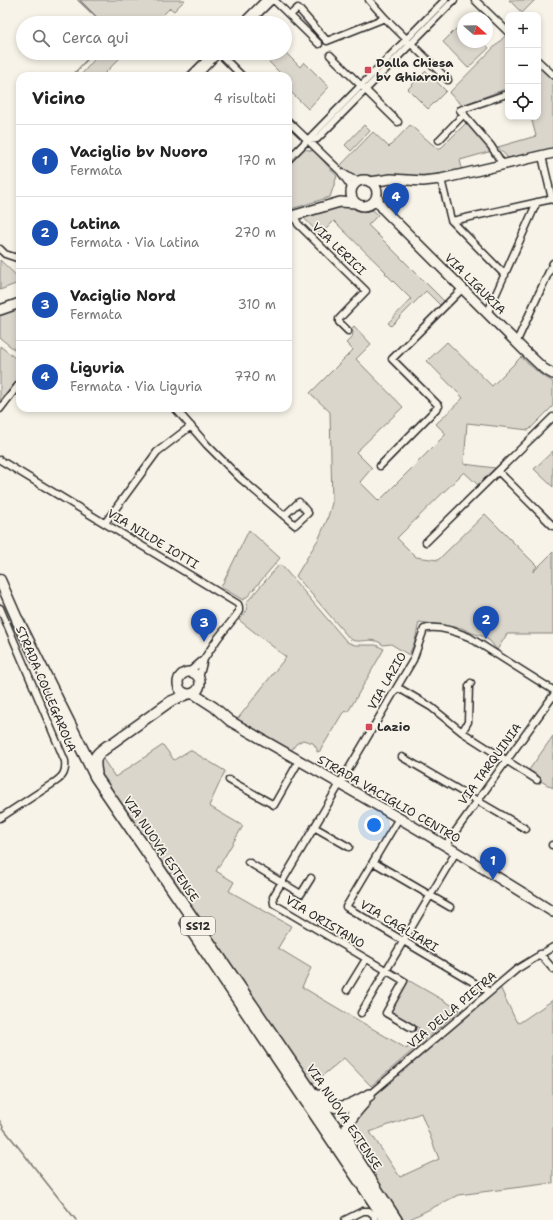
<!DOCTYPE html>
<html lang="it">
<meta charset="utf-8">
<style>
:root{--surface:#fff;--page:#f2f2f2;--text:#222;--muted:#767676;--line:#e0e0e0;--accent:#0b8043}
body{margin:0;font-family:"Shantell Sans",sans-serif;background:var(--page);color:var(--text)}
.controls{position:absolute;right:12px;top:12px;display:grid;overflow:hidden;border-radius:8px;box-shadow:0 2px 6px #0003}
.controls button{width:36px;height:36px;display:grid;place-items:center;padding:0;border:0;border-bottom:1px solid var(--line);background:var(--surface);color:var(--text);font:20px sans-serif}
.compass{position:absolute;left:457px;top:12px;width:36px;height:36px;border-radius:50%;background:var(--surface);box-shadow:0 2px 6px #0003;rotate:110deg}
.you{position:absolute;left:374px;top:825px;width:14px;height:14px;margin:-10px;border:3px solid #fff;border-radius:50%;background:#1a73e8;box-shadow:0 0 0 6px #1a73e833}
.badge{display:grid;place-items:center;width:26px;height:26px;border-radius:50%;background:var(--accent);color:#fff;font-size:13px;font-weight:700}
.pin{position:absolute;translate:-50% -33px;filter:drop-shadow(0 1px 2px #0008)}
.pin::after{content:'';position:absolute;top:21px;width:14px;height:12px;background:inherit;clip-path:polygon(0 0,100% 0,50% 100%)}
.list{margin:0;padding:0;list-style:none}
h2{display:flex;justify-content:space-between;align-items:center;height:52px;margin:0;padding:0 16px;font-size:17px}
h2 small{font-size:13px;font-weight:400;color:var(--muted)}
.list li{display:grid;grid-template-columns:26px 1fr auto;gap:12px;align-items:center;box-sizing:border-box;height:72px;padding:0 16px;border-top:1px solid var(--line)}
.list b{display:block;font-size:15px;white-space:nowrap}
.list p{margin:0;font-size:13px;white-space:nowrap;color:var(--muted)}
.list em{font-size:13px;font-style:normal;color:var(--muted)}
.icon{flex:none;width:22px;height:22px;fill:none;stroke:currentColor;stroke-width:2;stroke-linecap:round;stroke-linejoin:round}
.map{position:relative;flex:none;width:553px;height:1220px;overflow:hidden}
.search{position:absolute;background:var(--surface);box-shadow:0 2px 6px #0003;left:16px;top:16px;width:276px;height:44px;display:flex;align-items:center;gap:10px;box-sizing:border-box;padding:0 14px;border-radius:22px;color:var(--muted);font-size:15px}
.panel{position:absolute;background:var(--surface);box-shadow:0 2px 6px #0003;left:16px;top:72px;width:276px;height:340px;border-radius:12px}
.map>svg:first-child{display:block}
.green{fill:#dad6cc;stroke:#82807c;fill-rule:evenodd}
.lines{fill:none;stroke-linecap:round;stroke-linejoin:round}
.stream{stroke:#7a7874;stroke-width:1.5}
.street-casing{stroke:#2b2b2b;stroke-width:9}
.secondary-casing{stroke:#2b2b2b;stroke-width:12}
.primary-casing{stroke:#2b2b2b;stroke-width:13}
.highway-casing{stroke:#2b2b2b;stroke-width:14}
.street{stroke:#f7f3e8;stroke-width:6}
.secondary{stroke:#f7f3e8;stroke-width:9}
.primary{stroke:#f7f3e8;stroke-width:10}
.highway{stroke:#f7f3e8;stroke-width:11}
.poi-dot{fill:#d1495b;stroke:#f7f3e8;stroke-width:1.5}
.labels{text-anchor:middle;stroke-width:3.5;stroke-linejoin:round;paint-order:stroke}
.shield{fill:#f7f3e8;stroke:#686764;stroke-width:1}
.shield-label{font-size:11px;font-weight:bold;fill:#2b2b2b}
.poi-label{font-size:12px;font-weight:bold;fill:#2b2b2b;stroke:#f7f3e8;text-anchor:start}
.street-label{font-size:12px;fill:#2b2b2b;stroke:#f7f3e8}
</style>
<div class="map">
<svg width="553" height="1220" viewBox="0 0 553 1220">
<rect width="100%" height="100%" fill="#f7f3e8"/>
<filter id="ink" filterUnits="userSpaceOnUse"><feTurbulence type="fractalNoise" baseFrequency=".025" numOctaves="2"/><feDisplacementMap in="SourceGraphic" scale="8" xChannelSelector="R" yChannelSelector="G"/><feConvolveMatrix kernelMatrix="1 2 1 2 8 2 1 2 1" color-interpolation-filters="sRGB"/></filter>
<g filter="url(#ink)">
<path class="green" d="M80,0H185L174,11L170,8L155,23H103Z
M509,0H535L522,13Z
M463,22V42H483L489,48L468,68L443,42Z
M507,34L508,88L468,103L464,107L449,93Z
M285,52L300,67L304,62L329,87L308,109L288,89V76H283L260,53Z
M100,53H125L102,76H80Z
M538,65L553,80V149L508,158L498,147L536,136L531,117H538Z
M426,71L446,91L428,109L408,89Z
M467,122L492,151L460,160L462,169L433,175L393,176L374,179L367,177L357,178L347,175L339,167L373,132L389,147L410,125L439,150Z
M364,125L370,131L351,151L345,145Z
M304,149L314,151L337,176L330,197L288,210V165Z
M345,206C356,206 359,213 373,210L378,215L368,225L444,301L440,305L426,291L391,326L388,323L411,299L385,273L386,272L334,221L320,235L304,218L306,217Z
M0,260L20,279V282L18,283L0,290Z
M20,306V354L0,338V314Z
M354,326L371,344L356,359L403,407L356,452L372,468L360,482L379,501L446,434L436,424L463,398L427,361L447,342L492,386L521,357L540,374L553,382V406L529,430L467,423L464,464L495,468L478,485L464,472L397,538L416,557L438,560L485,514L537,566L533,571V572L553,552V634H507L497,650L490,641L482,636L472,633L462,628L419,622L415,641L409,655L391,644L383,645C372,635 361,645 350,639L296,576L319,538L327,520L332,503L330,412L310,393L353,350L346,343L352,337L353,332L351,329Z
M0,346L20,362V377L0,401Z
M553,451V487L534,469Z
M249,530L280,558L248,596L243,600L221,587Z
M279,565L282,566L347,642L355,645H376L384,649L348,712L345,711L342,714L320,751L317,752V749L313,743L303,740L296,744L291,751L236,721L286,657L239,620C244,615 248,611 246,603Z
M553,736V788L539,780L540,777L529,770Z
M163,745L174,760L190,750L225,771L209,806L243,826L216,871L234,882L229,891L291,926L278,948L311,968L302,987L407,1049L419,1028L390,1012L408,980L460,1010L371,1086L344,1058L312,1084L99,779L95,765L101,756L115,777Z
M500,987L516,1021L519,1023L553,1000V1183L458,1195L408,1220H404L349,1136L355,1115L374,1096ZM421,1113L439,1159L400,1177L370,1132Z"/>
<g class="lines">
<path class="stream" d="M78,0L102,23
M72,76L93,53
M0,1121L4,1129L76,1220"/>
<defs>
<path id="street" d="M274,0L319,44
M369,0L385,18L448,80
M475,0L508,32
M290,15L298,8L327,41L385,18
M242,23L265,0
M249,23L272,0
M219,53L242,76
M330,55L398,122
M538,61L553,75
M190,76L213,53
M197,76L219,53
M288,121L340,171L352,188
M308,140L317,139L454,0
M439,140L464,114
M542,156L552,199L553,200
M288,160L445,0
M503,165L491,146L460,110L504,95
M343,173L351,178L361,181
M441,179L451,220L505,275
M294,215L298,224L366,291L339,319V322L348,331
M452,221L552,199
M0,249L5,254L17,258L20,255
M487,314L537,202
M516,343L553,263
M175,408L207,445L240,478L295,525L308,513L299,502L284,516
M0,409L20,383
M0,460L238,604L239,607V611L235,617L218,638L204,659L199,678
M380,466L439,406L392,359L462,289
M498,471L553,526
M105,523L157,452L191,426
M426,542L553,417
M0,608L65,761C66,771 64,776 55,782L0,818
M189,672L203,660
M397,687L431,707L462,732L537,780
M462,732L468,722L469,686L471,683
M402,757L526,829
M229,780L274,805L299,761
M399,818L346,907L490,992
M314,827L349,847
M552,845H553
M445,846L553,696
M248,862L301,894L311,878
M373,862L450,907
M540,954L553,969
M347,990L366,959
M361,1013L456,852
M412,1028L386,1013L404,981L274,904L273,897L413,660L424,629C437,625 457,632 469,637L553,690
M369,1095L517,969L553,947
M345,1220L363,1211H369L374,1215L375,1220"/>
<path id="secondary" d="M351 193a13 13 0 1 1 26 0a13 13 0 1 1-26 0Z
M370,182L391,179L423,181L441,179L553,153
M377,196L379,203L384,210L525,351L544,369L553,374
M288,217L340,202L356,203
M0,310L20,303
M178 683a11 11 0 1 1 22 0a11 11 0 1 1-22 0Z
M194,694L214,707L230,721C339,783 448,845 553,912
M108,746L171,701L188,694"/>
<path id="primary" d="M0,580L18,621"/>
<path id="highway" d="M18,621L96,777L353,1153L396,1220
M96,773C93,758 95,755 108,746
M186,922L386,1220
M319,1096C337,1115 350,1106 369,1095
M350,1145C343,1125 351,1116 364,1102"/>
</defs>
<use href="#street" class="street-casing"/>
<use href="#secondary" class="secondary-casing"/>
<use href="#primary" class="primary-casing"/>
<use href="#highway" class="highway-casing"/>
<use href="#street" class="street"/>
<use href="#secondary" class="secondary"/>
<use href="#primary" class="primary"/>
<use href="#highway" class="highway"/>
</g>
</g>
<g class="poi-dot">
<rect x="364" y="66" width="8" height="8" rx="2"/>
<rect x="365" y="723" width="8" height="8" rx="2"/>
</g>
<g class="labels">
<rect class="shield" x="181" y="917" width="34" height="18" rx="3"/>
<g class="shield-label">
<text x="198" y="930">SS12</text>
</g>
<g class="poi-label">
<text x="376" y="67">Dalla Chiesa<tspan x="376" dy="14">bv Ghiaroni</tspan></text>
<text x="377" y="731">Lazio</text>
</g>
<g class="street-label">
<text transform="translate(339 249) rotate(44)" y="4">VIA LERICI</text>
<text transform="translate(475 284) rotate(45)" y="4">VIA LIGURIA</text>
<text transform="translate(153 539) rotate(31)" y="4">VIA NILDE IOTTI</text>
<text transform="translate(387 681) rotate(-60)" y="4">VIA LAZIO</text>
<text transform="translate(46 689) rotate(67)" y="4">STRADA COLLEGAROLA</text>
<text transform="translate(490 764) rotate(-54)" y="4">VIA TARQUINIA</text>
<text transform="translate(389 799) rotate(30)" y="4">STRADA VACIGLIO CENTRO</text>
<text transform="translate(161 849) rotate(56)" y="4">VIA NUOVA ESTENSE</text>
<text transform="translate(325 922) rotate(31)" y="4">VIA ORISTANO</text>
<text transform="translate(399 926) rotate(31)" y="4">VIA CAGLIARI</text>
<text transform="translate(452 1010) rotate(-40)" y="4">VIA DELLA PIETRA</text>
<text transform="translate(344 1117) rotate(56)" y="4">VIA NUOVA ESTENSE</text>
</g>
</g>
</svg>
<div class="controls">
<button>+</button>
<button>−</button>
<button><svg class="icon" aria-label="locate" viewBox="0 0 24 24"><circle cx="12" cy="12" r="6"/><path d="M12 2v4M12 18v4M2 12h4M18 12h4"/></svg></button>
</div>
<svg class="compass" viewBox="-18 -18 36 36"><path d="M0-13l5 13h-10z" fill="#e53935"/><path d="M0 13l5-13h-10z" fill="#767676"/></svg>
<div class="you"></div>
<div class="pin badge" style="left:493px;top:880px;background:#1a4fb4">1</div>
<div class="pin badge" style="left:486px;top:639px;background:#1a4fb4">2</div>
<div class="pin badge" style="left:204px;top:642px;background:#1a4fb4">3</div>
<div class="pin badge" style="left:396px;top:216px;background:#1a4fb4">4</div>
<div class="search"><svg class="icon" aria-label="search" viewBox="0 0 24 24"><circle cx="10" cy="10" r="6"/><path d="M15 15l6 6"/></svg>Cerca qui</div>
<section class="panel">
<h2>Vicino<small>4 risultati</small></h2>
<ul class="list">
<li><span class="badge" style="background:#1a4fb4">1</span><div><b>Vaciglio bv Nuoro</b><p>Fermata</p></div><em>170 m</em></li>
<li><span class="badge" style="background:#1a4fb4">2</span><div><b>Latina</b><p>Fermata · Via Latina</p></div><em>270 m</em></li>
<li><span class="badge" style="background:#1a4fb4">3</span><div><b>Vaciglio Nord</b><p>Fermata</p></div><em>310 m</em></li>
<li><span class="badge" style="background:#1a4fb4">4</span><div><b>Liguria</b><p>Fermata · Via Liguria</p></div><em>770 m</em></li>
</ul>
</section>
</div>
